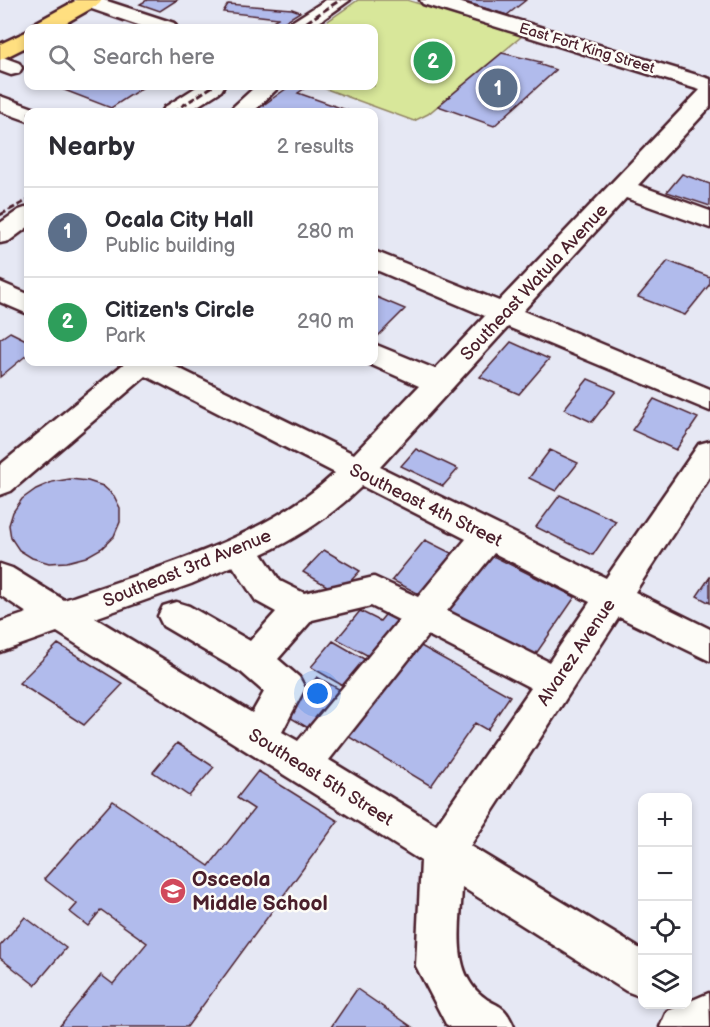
<!DOCTYPE html>
<meta charset="utf-8">
<style>
:root{--surface:#fff;--page:#f7f7f7;--text:#2b2b33;--muted:#7c7c81;--line:#e1e1e2;--accent:#d1495b}
body{margin:0;font-family:"Balsamiq Sans",sans-serif;background:var(--page);color:var(--text)}
.controls{position:absolute;right:18px;bottom:18px;display:grid;overflow:hidden;border-radius:12px;box-shadow:0 3px 9px #0003}
.controls button{width:54px;height:54px;display:grid;place-items:center;padding:0;border:0;border-bottom:2px solid var(--line);background:var(--surface);color:var(--text);font:30px sans-serif}
.you{position:absolute;left:318px;top:694px;width:21px;height:21px;margin:-15px;border:4px solid #fff;border-radius:50%;background:#1a73e8;box-shadow:0 0 0 9px #1a73e833}
.badge{display:grid;place-items:center;width:39px;height:39px;border-radius:50%;background:var(--accent);color:#fff;font-size:20px;font-weight:700}
.pin{position:absolute;translate:-50% -50%;border:3px solid #fff;box-shadow:0 2px 6px #0006}
.list{margin:0;padding:0;list-style:none}
h2{display:flex;justify-content:space-between;align-items:center;height:78px;margin:0;padding:0 24px;font-size:26px}
h2 small{font-size:20px;font-weight:400;color:var(--muted)}
.list li{display:grid;grid-template-columns:39px 1fr auto;gap:18px;align-items:center;box-sizing:border-box;height:90px;padding:0 24px;border-top:2px solid var(--line)}
.list b{display:block;font-size:22px;white-space:nowrap}
.list p{margin:0;font-size:20px;white-space:nowrap;color:var(--muted)}
.list em{font-size:20px;font-style:normal;color:var(--muted)}
.icon{flex:none;width:33px;height:33px;fill:none;stroke:currentColor;stroke-width:2;stroke-linecap:round;stroke-linejoin:round}
.map{position:relative;flex:none;width:710px;height:1027px;overflow:hidden}
.search{position:absolute;background:var(--surface);box-shadow:0 3px 9px #0003;left:24px;top:24px;width:354px;height:66px;display:flex;align-items:center;gap:15px;box-sizing:border-box;padding:0 21px;border-radius:12px;color:var(--muted);font-size:22px}
.panel{position:absolute;background:var(--surface);box-shadow:0 3px 9px #0003;left:24px;top:108px;width:354px;height:258px;border-radius:12px}
.map>svg:first-child{display:block}
.green{fill:#d8e79a;stroke:#918362;stroke-width:1.5}
.building{fill:#b1bbec;stroke:#4a1f2b;stroke-width:1.5}
.lines{fill:none;stroke-linecap:round;stroke-linejoin:round}
.minor-casing{stroke:#4a1f2b;stroke-width:5}
.major-casing{stroke:#4a1f2b;stroke-width:5}
.minor{fill:#fdfcf7;fill-rule:evenodd}
.major{fill:#ffdf80;fill-rule:evenodd}
.rail{stroke:#4a1f2b;stroke-width:3;stroke-dasharray:7 3;stroke-linecap:butt}
.labels{text-anchor:middle;stroke-width:5;stroke-linejoin:round;paint-order:stroke}
.far-street-label{font-size:15px;fill:#4a1f2b;stroke:#fdfcf7}
.street-label{font-size:18px;fill:#4a1f2b;stroke:#fdfcf7}
.near-poi-label{font-size:21px;font-weight:bold;fill:#4a1f2b;stroke:#fdfcf7;text-anchor:start}
</style>
<div class="map">
<svg width="710" height="1027" viewBox="0 0 710 1027">
<rect width="100%" height="100%" fill="#e6e8f4"/>
<filter id="ink" filterUnits="userSpaceOnUse"><feTurbulence type="fractalNoise" baseFrequency=".0167" numOctaves="2"/><feDisplacementMap in="SourceGraphic" scale="12" xChannelSelector="R" yChannelSelector="G"/><feConvolveMatrix kernelMatrix="1 2 1 2 8 2 1 2 1" color-interpolation-filters="sRGB"/></filter>
<g filter="url(#ink)">
<path class="green" d="M358,0H407L522,36L428,114L414,121L318,86H374V28H318Z"/>
<path class="building" d="M147,0H177L160,11L140,4Z
M458,0H526L507,15Z
M228,4L292,9L300,12L279,25L271,22L278,18L223,12Z
M502,53L541,62L538,64L556,70L494,126L438,106Z
M54,86H145L111,108Z
M290,86H308L298,93L352,112H224L236,104L255,111Z
M682,174L710,184V206L667,192Z
M668,261L710,277V284L685,315L638,297Z
M374,296L405,309L374,340Z
M10,332L28,341V354L0,377V339Z
M511,342L549,359L519,394L480,377Z
M588,379L616,391L592,422L564,409Z
M654,399L698,418L676,450L632,430Z
M416,449L458,469L443,486L401,466Z
M550,450L578,463L556,491L529,478Z
M70,479L88,481L103,486L114,496L120,508V522L114,536L102,548L86,557L67,562L49,563L32,558L19,550L11,538L9,525L13,512L22,499L36,489L52,482Z
M560,495L616,521L593,555L536,527Z
M425,540L455,555L423,596L392,580Z
M324,550L360,571L339,593L303,572Z
M485,552L575,597L531,661L438,612Z
M710,577V603L697,596Z
M389,610L410,621L378,661L337,639L360,611L380,621Z
M333,641L371,663L350,690L311,667Z
M412,641L510,696L487,730L475,723L431,786L341,732Z
M58,644L123,684L84,725L19,683Z
M317,677L346,693L315,732L286,715Z
M177,743L214,767L189,796L153,772Z
M258,771L338,821L187,1027H59L101,975L113,984L147,943L101,910L88,926L70,912L77,904L44,879L113,801L209,866L254,809L237,798Z
M25,917L66,948L35,985L0,958V946Z
M357,989L412,1027H331Z"/>
<g class="lines">
<defs>
<path id="minor" d="M74,0H104L174,23L177,28H147L77,4Z
M326,0H350L311,28H288L290,23Z
M420,0H452L710,79V107L638,185L710,211V228L626,198L523,311L710,389V411L508,327L380,467L606,578L699,444L710,441V477L635,592L710,629V661L619,617L470,846L642,950V997L626,991L462,887C461,921 451,967 479,993C496,1009 503,1000 514,1027H451L446,1024L416,966L421,861L57,632L0,652V622L27,613L0,595V564L12,568L64,600C155,568 265,539 335,473L146,376L11,491L0,495V465L126,362H166L354,454L419,386L365,362H374V344L435,369L485,316L374,269V251L499,301L700,90L423,4ZM362,486L466,539L418,597L374,577L304,593L280,581L262,554C300,537 332,515 362,486ZM494,553L590,602L549,662L447,611ZM233,566L256,601L276,612L250,641L189,606L176,602L163,606L158,616L163,626L241,672L264,692L252,713L95,618L191,584ZM371,606L399,620L298,741L282,732L305,688L299,677L278,659L312,620ZM428,635L531,688L436,825L329,760Z
M0,56L19,63L22,68L19,73L11,75L0,71Z
M198,86H224L221,91L188,112H162L165,107Z
M256,86H280L253,112H237L233,107Z
M0,96L36,109L39,112H28V121L0,111Z
M28,207V227L9,241L0,243V223L19,210Z
M0,282L28,294V314L0,302Z
M709,993L710,1027H660L667,1011L688,1004V1002Z"/>
<path id="major" d="M77,0H102L99,4L57,28H32L35,23Z
M28,31V46L0,60V44Z"/>
</defs>
<use href="#minor" class="minor-casing"/>
<use href="#major" class="major-casing"/>
<use href="#minor" class="minor"/>
<use href="#major" class="major"/>
<path class="rail" d="M298,28L340,0
M173,112L213,86
M0,215L28,200"/>
</g>
</g>
<defs>
<symbol id="school-disc" viewBox="-11 -11 22 22"><circle r="9.5" fill="#d1495b" stroke="#fdfcf7"/><path d="M0-5L7-2L0 1L-7-2ZM-4 1L0 2.5L4 1V4Q0 6-4 4Z" fill="#fff"/></symbol>
</defs>
<g fill-rule="evenodd">
<use href="#school-disc" x="158" y="876" width="30" height="30"/>
</g>
<g class="labels">
<g class="far-street-label">
<text transform="translate(587 48) rotate(17)" y="5">East Fort King Street</text>
</g>
<g class="street-label">
<text transform="translate(534 282) rotate(-47)" y="6">Southeast Watula Avenue</text>
<text transform="translate(426 505) rotate(26)" y="6">Southeast 4th Street</text>
<text transform="translate(187 568) rotate(-22)" y="6">Southeast 3rd Avenue</text>
<text transform="translate(576 652) rotate(-56)" y="6">Alvarez Avenue</text>
<text transform="translate(321 777) rotate(32)" y="6">Southeast 5th Street</text>
</g>
<g class="near-poi-label">
<text x="192" y="886">Osceola<tspan x="192" dy="24">Middle School</tspan></text>
</g>
</g>
</svg>
<div class="controls">
<button>+</button>
<button>−</button>
<button><svg class="icon" aria-label="locate" viewBox="0 0 24 24"><circle cx="12" cy="12" r="6"/><path d="M12 2v4M12 18v4M2 12h4M18 12h4"/></svg></button>
<button><svg class="icon" aria-label="layers" viewBox="0 0 24 24"><path d="M12 4l9 5-9 5-9-5zM3 14l9 5 9-5"/></svg></button>
</div>
<div class="you"></div>
<div class="pin badge" style="left:498px;top:88px;background:#5c6f8a">1</div>
<div class="pin badge" style="left:433px;top:61px;background:#2e9e5b">2</div>
<div class="search"><svg class="icon" aria-label="search" viewBox="0 0 24 24"><circle cx="10" cy="10" r="6"/><path d="M15 15l6 6"/></svg>Search here</div>
<section class="panel">
<h2>Nearby<small>2 results</small></h2>
<ul class="list">
<li><span class="badge" style="background:#5c6f8a">1</span><div><b>Ocala City Hall</b><p>Public building</p></div><em>280 m</em></li>
<li><span class="badge" style="background:#2e9e5b">2</span><div><b>Citizen's Circle</b><p>Park</p></div><em>290 m</em></li>
</ul>
</section>
</div>
